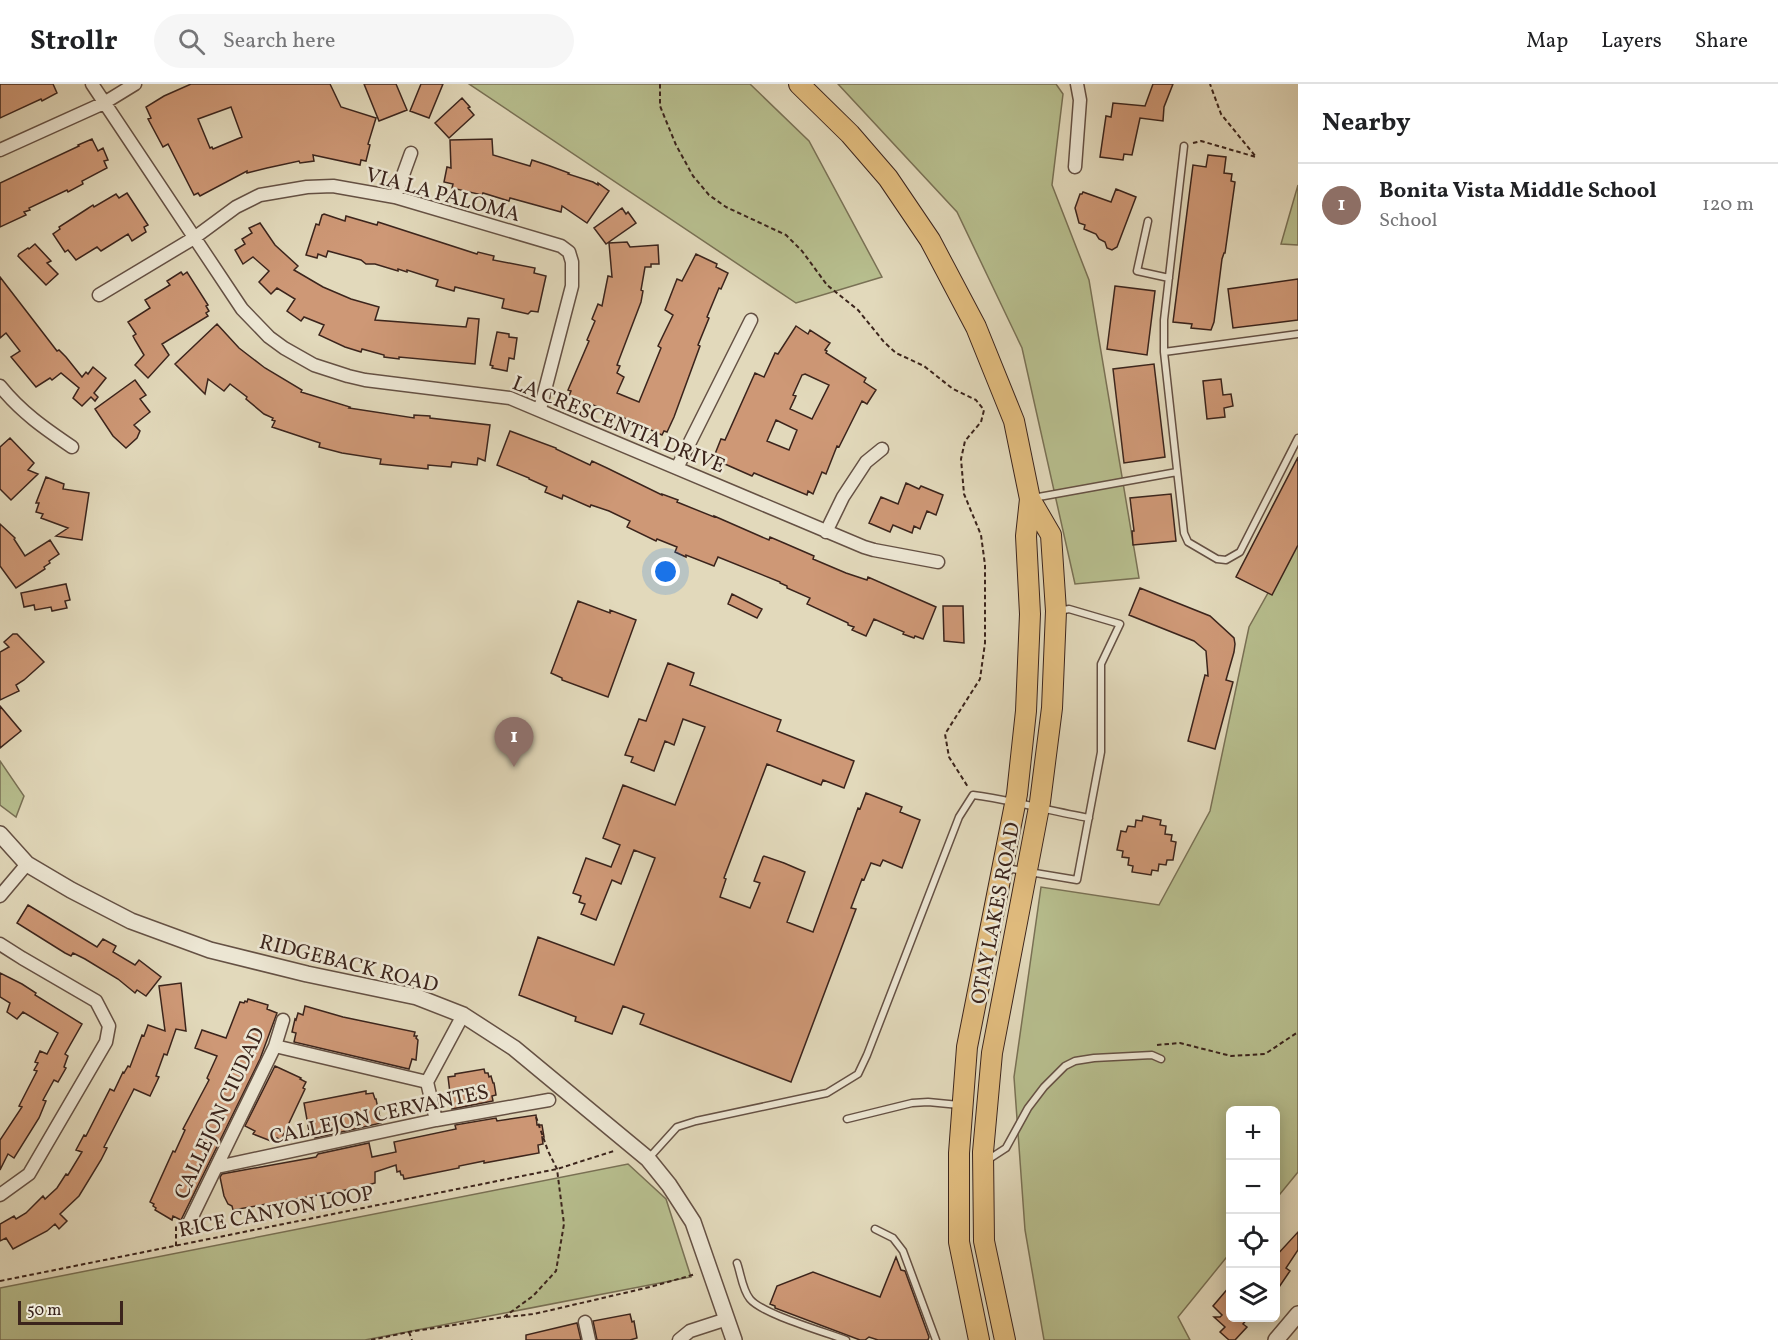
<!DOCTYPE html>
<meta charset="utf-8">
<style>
:root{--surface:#fff;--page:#f6f6f6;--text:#202124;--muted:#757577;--line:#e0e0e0;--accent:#b45309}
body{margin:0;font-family:Vollkorn,serif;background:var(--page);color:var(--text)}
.controls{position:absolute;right:18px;bottom:18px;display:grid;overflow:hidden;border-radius:9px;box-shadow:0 3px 15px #0003}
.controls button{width:54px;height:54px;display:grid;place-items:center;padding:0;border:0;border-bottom:2px solid var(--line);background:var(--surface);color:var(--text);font:30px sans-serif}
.scale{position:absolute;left:18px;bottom:15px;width:105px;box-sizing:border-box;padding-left:6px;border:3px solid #3b241c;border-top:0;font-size:16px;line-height:21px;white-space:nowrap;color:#3b241c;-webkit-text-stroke:4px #ece6d3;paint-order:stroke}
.you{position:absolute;left:666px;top:488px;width:21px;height:21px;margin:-15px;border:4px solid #fff;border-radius:50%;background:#1a73e8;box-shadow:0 0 0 9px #1a73e833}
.badge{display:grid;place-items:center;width:39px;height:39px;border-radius:50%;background:var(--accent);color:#fff;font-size:20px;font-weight:700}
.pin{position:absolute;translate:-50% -50px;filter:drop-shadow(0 2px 3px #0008)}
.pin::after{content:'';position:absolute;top:32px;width:21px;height:18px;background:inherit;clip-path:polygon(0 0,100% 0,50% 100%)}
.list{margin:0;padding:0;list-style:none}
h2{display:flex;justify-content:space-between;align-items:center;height:78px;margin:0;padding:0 24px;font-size:26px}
h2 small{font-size:20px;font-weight:400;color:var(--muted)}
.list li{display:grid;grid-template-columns:39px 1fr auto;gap:18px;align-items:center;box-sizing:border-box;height:84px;padding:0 24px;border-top:2px solid var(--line)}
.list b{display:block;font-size:22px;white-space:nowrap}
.list p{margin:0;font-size:20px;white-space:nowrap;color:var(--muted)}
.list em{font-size:20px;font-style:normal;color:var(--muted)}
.icon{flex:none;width:33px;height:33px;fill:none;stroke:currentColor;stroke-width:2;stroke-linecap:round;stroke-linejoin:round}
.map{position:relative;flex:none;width:1298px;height:1256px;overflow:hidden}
header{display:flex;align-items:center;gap:36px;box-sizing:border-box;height:84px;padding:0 30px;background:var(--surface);border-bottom:2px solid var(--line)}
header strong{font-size:28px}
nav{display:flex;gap:33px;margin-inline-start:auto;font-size:21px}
.search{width:420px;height:54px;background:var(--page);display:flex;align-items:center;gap:15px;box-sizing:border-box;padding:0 21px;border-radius:33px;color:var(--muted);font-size:22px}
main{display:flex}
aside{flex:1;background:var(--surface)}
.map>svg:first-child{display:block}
.green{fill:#b7be8e;stroke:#797155;stroke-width:1.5}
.building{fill:#ce9876;stroke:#3b241c;stroke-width:1.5;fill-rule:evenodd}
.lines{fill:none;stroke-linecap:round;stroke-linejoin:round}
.service-casing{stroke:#655144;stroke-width:9}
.minor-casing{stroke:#655144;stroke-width:15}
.tertiary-casing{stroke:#655144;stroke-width:18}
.primary-casing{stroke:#3b241c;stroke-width:22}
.path{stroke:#3b241c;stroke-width:2;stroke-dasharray:4.5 3;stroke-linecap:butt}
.service{stroke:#ece6d3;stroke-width:6}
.minor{stroke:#ece6d3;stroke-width:12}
.tertiary{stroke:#ece6d3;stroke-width:15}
.primary{stroke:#e1bc7e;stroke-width:20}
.labels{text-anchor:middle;stroke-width:5;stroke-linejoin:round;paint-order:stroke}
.street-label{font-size:21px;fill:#3b241c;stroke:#ece6d3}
</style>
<header>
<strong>Strollr</strong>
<div class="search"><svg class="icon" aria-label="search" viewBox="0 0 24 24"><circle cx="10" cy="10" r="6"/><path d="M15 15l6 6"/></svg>Search here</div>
<nav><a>Map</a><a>Layers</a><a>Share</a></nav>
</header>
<main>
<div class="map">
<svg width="1298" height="1256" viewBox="0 0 1298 1256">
<rect width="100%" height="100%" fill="#e2d9bb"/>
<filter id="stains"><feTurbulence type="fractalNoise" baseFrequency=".00333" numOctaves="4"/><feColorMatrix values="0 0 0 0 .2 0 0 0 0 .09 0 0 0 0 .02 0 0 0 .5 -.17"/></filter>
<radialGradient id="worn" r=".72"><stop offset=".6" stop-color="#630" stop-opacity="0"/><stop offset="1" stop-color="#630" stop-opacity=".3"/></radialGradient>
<path class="green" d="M469,0H750L809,57L882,193L796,219Z
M838,0H1056L1063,10L1052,101L1089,196L1139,494L1075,500L1022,264L957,128Z
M1298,101V161L1281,160Z
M1298,455V1088L1276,1115V1026H1230V1169L1178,1233L1190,1256H1044L1025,1146L1014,993L1041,803L1159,821L1210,727L1249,543Z
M0,677L24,712L16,733L0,721Z
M628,1080L666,1115L691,1193L365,1256H0V1204Z"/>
<path class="building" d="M0,0H53L57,9L42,17L41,15L0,34Z
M191,0H330L341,23L376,34L368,60L370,61L366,77L361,76L360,81L313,71L314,77L300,79L299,77L267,84L247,89V87L200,112L198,109L194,111L168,60L163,63L148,35L151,34L146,23L164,12ZM231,23L242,53L213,65L212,63L210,64L198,35Z
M364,0H396L407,26L379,37Z
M421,0H443L429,34L410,27Z
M1153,0H1173L1164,23L1163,37L1140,34L1132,71L1124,70L1123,76L1100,73L1106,32L1111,33L1113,19L1145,22Z
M462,14L470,23L468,24L474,31L449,54L435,39Z
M92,55L98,67L103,64L108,76L104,77L107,84L82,97L83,100L68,108L67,106L29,124L30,126L24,128L26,131L0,143V99L79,62L78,61Z
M492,55L493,71L530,82L532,76L550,82L569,89L568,90L593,98L598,101V99L609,107L587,139L562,122L561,128L510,114L509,117L483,109L482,111L452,104L453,100L444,98L447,83L451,84L450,56Z
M1208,71L1226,73L1224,89L1232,90L1231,97L1235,98L1225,169H1224L1222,175L1214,238L1211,246L1191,244L1192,240L1173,238L1193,81L1206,83Z
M1116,105L1136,113L1117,163L1112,166L1107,164L1105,158L1099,155L1096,150L1084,145L1085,141L1079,139L1075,124L1080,110H1082L1083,108L1111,118Z
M127,109L148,141L144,143L146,148L132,157L128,150L101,167L97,163L76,176L68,166L65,168L53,150L60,145L59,143L87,125L93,121L94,123L116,110L119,114Z
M622,124L626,130L628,128L636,139L606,160L594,144Z
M324,130L345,137L346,132L377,141L378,138L477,170L478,168L494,172L493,176L535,184L534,189L546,192L538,228L531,227L528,230L502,224L504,215L455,203L454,207L436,202L438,196L407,186V188L398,185V187L375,180H366L361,176L328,167L326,173L318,170L317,174L306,171L316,140L319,141L322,131Z
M260,139L275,161L298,182L294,186L323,203L351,215L379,223L375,236L466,243L468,234L479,235L475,280L399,273V275L384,273V271L362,265L361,268L345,263L319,251L324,241L304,233L301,237L287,227L295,215L277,204L271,210L259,198L269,187L253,173L243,180L235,166L245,160L242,155L252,149L249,144Z
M627,158L630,163L658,161L659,180H651V183H645L641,206L643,207L641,218L617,281L620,282L617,289L624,293L617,309L639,318L661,264L658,262L673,231L665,226L677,195L682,197L696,170L717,180L716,183L728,189L721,205L719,204L707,233L709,234L698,261L700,262L674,333L667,348L664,347L662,351L606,326L569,312L571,307L568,306L589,257L587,256L595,237L592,235L598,220L602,222L608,192L612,193L609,159Z
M35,160L51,177L47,179L58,190L46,201L18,172L19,170L28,164L29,165Z
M181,188L183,191L187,188L208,221L206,222L209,227L206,229L208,232L162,260L169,271L148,294L135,281L144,271L135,256L133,252L136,250L128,238L150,224L145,216L170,201L167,197Z
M0,193L57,267L59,266L66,273L82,293L86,288L88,290L93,283L106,294L94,309L98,313L95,317L91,313L82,322L73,314L79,304L61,289L52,296L50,294L36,303L11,273L20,267L6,249L0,254Z
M1298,195V236L1233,244L1228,205Z
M1115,202L1155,207L1147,271L1107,265Z
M217,240L239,264L265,284L302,306L301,308L350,323L349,324L414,334V331L430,332V334L490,341L485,377L478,374L477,381L452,378L451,383L428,381V385L380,380L381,375L342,369L319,363L320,359L272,343L275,337L272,336L273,334L264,330L246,315L247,313L230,300L224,307L208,295L205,310L175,280Z
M796,242L808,250L810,246L830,259L825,266L827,267L826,269L866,294L864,298L876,306L867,320L862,317L839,363L837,362L826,390L822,388L813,410L808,407L807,411L754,389L752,392L718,377L720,372L715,370L721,355L725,356L755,289L764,293L775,269L778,270ZM805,290L829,301L812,335L790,325L796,312L793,311L802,291ZM776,336L797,346L789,366L767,357Z
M497,248L509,250V253L517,254L514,275L509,274L507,287L492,284L493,282L490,281Z
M1154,280L1165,373L1124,379L1113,285Z
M1221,295L1223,311L1231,310L1233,322L1224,324L1225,333L1207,335L1203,297Z
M135,296L146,311L140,315L150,328L134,341L140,347L137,354L126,364L113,352L95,325Z
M510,347L556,364V365L590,381L592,377L607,384L662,411V410L678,416L677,418L714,433V432L769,456L770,453L784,459L814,472L813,475L846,489L867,496L868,493L936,523L923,555L915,552L914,554L903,550L904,548L874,535L866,552L852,546L854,543L848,541V539L807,520L810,514L787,504V502L780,499V498L718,473L714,482L686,471V473L675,468L677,463L657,455L656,457L627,443L630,437L609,427L591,421L590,423L563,411L562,415L545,408L547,403L529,395V394L497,381Z
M10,354L34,379L28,386L38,390L11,416L0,405V363Z
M1298,373V461L1272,511L1236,493Z
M46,393L64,400L63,405L89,409L82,456L56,452L68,444L41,434L43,430L36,428L39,419H36Z
M906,399L919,405L921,402L943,411L936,431L927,427L920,445L914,442L912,449L893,441L890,448L869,439L881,413L898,420Z
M1171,410L1176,457L1133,461L1132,447H1134L1130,414Z
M0,440L15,454L14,455L25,472L50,456L59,470L49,477L50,479L44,483L45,485L16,504L0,482Z
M66,500L70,516L65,517L67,524L52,527L51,523L35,526L34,521L24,523L21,509Z
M1140,504L1210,532L1234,554L1235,560L1234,568L1226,596L1233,598L1215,665L1188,657L1205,591L1208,592L1206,567L1194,557L1129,531Z
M732,510L762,525L757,534L728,520Z
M578,517L610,529V526L636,536L608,613L562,596V594L551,589Z
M943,522H963L964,559L944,557Z
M13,550H17L44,578L24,596L16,601L19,607L0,616V568L9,563L4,558Z
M668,579L694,589L690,601L781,636L777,647L854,677L844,704L823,696L821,701L767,680L724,794L726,795L720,813L750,824L760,799L754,797L763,773L764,772L784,779L805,788L787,838L813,848L858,724L860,725L866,709L902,723L900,728L920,736L902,784L883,776L880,782L871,779L864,796L862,795L851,824L856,825L791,998L640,940L644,930L623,922L612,950L575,937L576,933L519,911L538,853L614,881L655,774L634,766L621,800L612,796L596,836L581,830L585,820L579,818L581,812L573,809L586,774L611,783L620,761L603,754L623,701L675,721L705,643L683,635L674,661L665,657L654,687L631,678L633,673L625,671L639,635L646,637Z
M0,622L21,647L0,664Z
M1143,732L1161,736L1160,741L1166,742L1165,750L1172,751L1171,757L1176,758L1173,776H1167L1166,781L1159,780L1158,787L1152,786L1151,791L1132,788L1133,782L1128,781L1129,774L1122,773L1123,767L1117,766L1121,747L1126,748L1128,742L1135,743L1136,736L1142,737Z
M28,821L97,863L103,855L116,862L113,868L135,881L139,876L161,893L146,912L137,906L135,909L118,895L85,875L73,869L71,872L65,869L17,839Z
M0,889L22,900L36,909L35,911L82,940L65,970L68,972L64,983L66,984L58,998L54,996L43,1016L46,1017L39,1034L14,1074L8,1070L0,1086V1056L22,1023L19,1022L37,987L34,986L38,979L35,978L40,967L47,970L58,949L23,928L17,935L7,928L10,919L0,913Z
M181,899L186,947L176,945L167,971L164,970L156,992L159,993L150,1012L134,1005L132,1009L104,1063L107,1064L101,1076L79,1112L60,1130L67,1137L59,1145L55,1140L47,1147L13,1165L6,1154L0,1157V1140L14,1132L16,1135L26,1129L43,1112L45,1115L57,1104L66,1090L68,1091L82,1068L76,1066L84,1051L86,1052L110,1005L114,1007L123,988L124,989L128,982L130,983L142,951L144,952L148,941L165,947L159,902Z
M248,915L268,921L267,925L277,929L260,975L181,1136L173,1132L172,1136L155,1126L156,1124L153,1122L154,1120L150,1118L173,1067L175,1068L185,1046L183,1045L209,996L207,994L217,972L195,964L202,946L226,954L240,918L244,919L245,917L247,918Z
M305,922L343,933L415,948L414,952H417L416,954L418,956L416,976L412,975L409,985L294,958L296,949L292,948L295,935L296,936L298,929L303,931Z
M275,982L301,994L300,995L306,998L303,1004L305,1005L281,1056L277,1054L275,1056L272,1055L271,1057L253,1050L255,1047L245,1042Z
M484,985L485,989H488L489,993L491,992L493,999H494L496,1011L492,1012L493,1017L452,1025L448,993L455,992V990Z
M366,1007V1010L373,1009L375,1015H376L381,1039L315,1054L314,1046L309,1047L304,1019Z
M536,1031L537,1041H542L544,1053H542L543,1060L538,1061L539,1069L484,1079V1077L459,1082V1084L404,1095L403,1091H401L400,1087L397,1088L396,1081L375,1088V1099L368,1101V1102L233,1126L232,1122L228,1120L224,1112L220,1093L222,1090L316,1073L318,1070L369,1059L372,1073L396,1068L394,1058L456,1045L455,1041L496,1034L497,1037Z
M1298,1148V1166L1286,1184L1290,1187L1275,1209V1173Z
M896,1173L901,1186L905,1187L929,1253L928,1256H878L869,1253L865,1256H860L775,1224V1222L770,1220L777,1202L813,1188L880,1213Z
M1230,1202V1233H1249L1243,1240L1247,1243L1235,1256H1229L1220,1248L1225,1243L1214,1233H1220L1222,1231L1213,1222Z
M630,1230L632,1238L634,1237L637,1254L630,1256H597L593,1237Z
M577,1239L581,1256H526V1251Z"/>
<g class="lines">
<defs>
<path id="service" d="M1184,62L1164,236V268L1184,449L1188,458L1217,475L1226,476L1240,468L1298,354
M1148,137L1137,187L1169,194
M1164,268L1298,250
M1033,414L1177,388
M1006,784L1077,796L1101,668V580L1120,540L1069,525L1059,527
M847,1035L912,1019L928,1018L959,1021
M648,1075L677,1043L696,1037L827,1009L858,990L867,971L959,733L973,711C1012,716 1050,727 1089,734
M986,1077L1006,1064L1028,1024L1044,1003L1065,982L1075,977L1094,974L1152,971L1161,975
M875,1145L893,1154L903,1167L936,1256
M737,1179C741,1190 742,1205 750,1215C762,1230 825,1248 846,1256"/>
<path id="minor" d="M92,0L242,225L269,253L284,264L314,281L348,292L365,296L510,314L864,463L874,466L938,478
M0,66L104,19L135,0
M1075,83L1080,16L1077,0
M395,113L411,69
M99,211L194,154L236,123L260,111L307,103L333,102L395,113L561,162L569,168L572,178V202L540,325
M0,302C21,328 44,344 72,363
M677,384L751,236
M826,448L843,413L866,378L882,365
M0,812L27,780
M0,860L22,874L96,917L109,942L106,958L29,1090L0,1111
M275,962L427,998
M436,1036L427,998L463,931
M217,1083L436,1036L549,1016
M189,1139L275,962L283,936
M585,1238L589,1256
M679,1256L690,1247L727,1235"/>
<path id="tertiary" d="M0,750L27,780L71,806L131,837L210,866L307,890L417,913L463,931L514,964L648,1075L669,1101L693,1138L734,1256
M1276,1256L1298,1230"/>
<path id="primary" d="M799,0L850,50L888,94L930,156L976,243L1014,337L1030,415L1026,452L1030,530L1026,627L1017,710L967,963L959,1069V1158L979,1256
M1005,1256L984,1157L983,1068L992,969L1040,718L1052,624L1056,527L1051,451L1030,415"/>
</defs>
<use href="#service" class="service-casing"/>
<use href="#minor" class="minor-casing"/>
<use href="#tertiary" class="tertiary-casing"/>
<use href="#primary" class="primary-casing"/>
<path class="path" d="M660,0V22L676,61L693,92L709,111L726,123L786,151L802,167L827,201L858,226L884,258L896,269L924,282L953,305L976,316L984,326L981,338L965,357L961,375L964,410L981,451L985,481V559L980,595L945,650L949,673L968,703
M1193,59L1201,57L1256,73L1221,30L1210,0
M1157,961L1180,959L1231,972L1265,970L1298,948
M176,1162V1142
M0,1197L557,1085L614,1067
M506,1233L534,1230L650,1203L696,1190
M409,1248L412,1256
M371,1256L409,1248L504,1233L533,1212L556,1187L564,1140L557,1085L548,1067L536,1033"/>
<use href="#service" class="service"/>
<use href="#minor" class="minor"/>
<use href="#tertiary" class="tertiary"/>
<use href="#primary" class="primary"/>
</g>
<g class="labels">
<g class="street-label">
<text transform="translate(443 110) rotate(15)" y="7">VIA LA PALOMA</text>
<text transform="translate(619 340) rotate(22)" y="7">LA CRESCENTIA DRIVE</text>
<text transform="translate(995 829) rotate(-79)" y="7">OTAY LAKES ROAD</text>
<text transform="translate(349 879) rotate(14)" y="7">RIDGEBACK ROAD</text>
<text transform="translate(219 1029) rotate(-65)" y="7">CALLEJON CIUDAD</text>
<text transform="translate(379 1030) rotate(-12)" y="7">CALLEJON CERVANTES</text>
<text transform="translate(276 1127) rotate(-11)" y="7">RICE CANYON LOOP</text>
</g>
</g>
<rect width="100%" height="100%" filter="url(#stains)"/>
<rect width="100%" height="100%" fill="url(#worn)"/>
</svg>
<div class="controls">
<button>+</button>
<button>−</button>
<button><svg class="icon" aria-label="locate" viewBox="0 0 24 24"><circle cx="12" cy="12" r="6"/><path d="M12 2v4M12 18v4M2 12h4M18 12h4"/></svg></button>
<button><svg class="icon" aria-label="layers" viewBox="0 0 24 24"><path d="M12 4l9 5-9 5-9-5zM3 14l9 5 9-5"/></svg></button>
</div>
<div class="scale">50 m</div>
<div class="you"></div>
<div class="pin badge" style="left:514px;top:683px;background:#8d6e63">1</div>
</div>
<aside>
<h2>Nearby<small></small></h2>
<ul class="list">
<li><span class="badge" style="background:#8d6e63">1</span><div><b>Bonita Vista Middle School</b><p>School</p></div><em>120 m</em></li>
</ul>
</aside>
</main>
